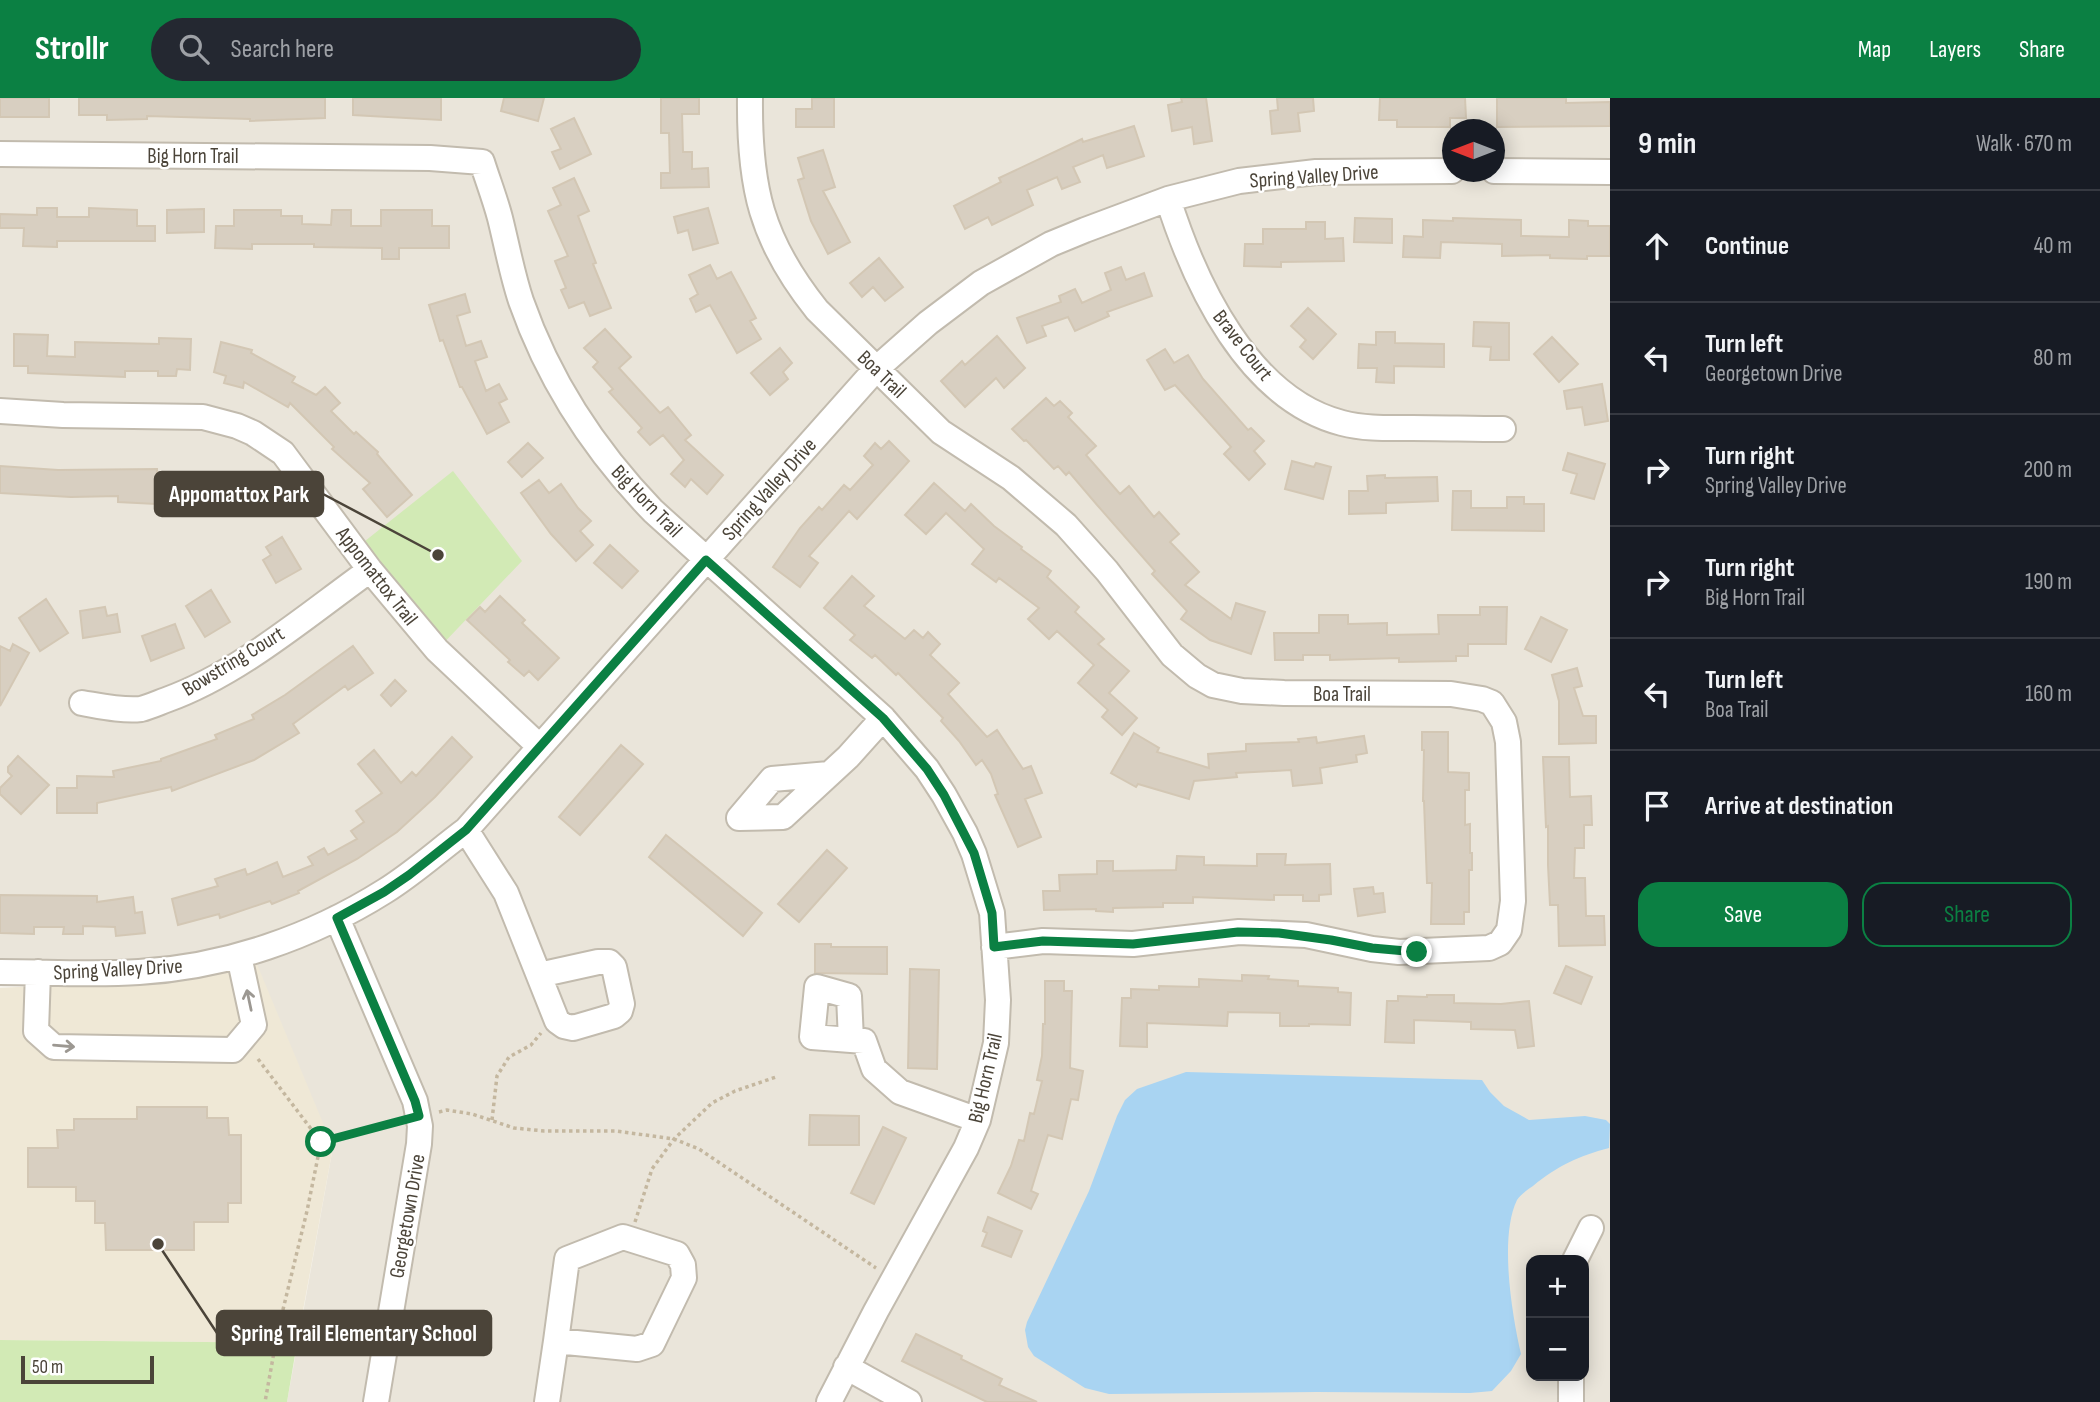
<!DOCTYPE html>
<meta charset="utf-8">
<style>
:root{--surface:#171b24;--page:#242831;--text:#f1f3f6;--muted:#9ea1a6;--line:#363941;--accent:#0b8043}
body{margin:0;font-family:"Sofia Sans Condensed",sans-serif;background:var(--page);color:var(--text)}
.controls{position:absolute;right:21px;bottom:21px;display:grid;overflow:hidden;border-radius:14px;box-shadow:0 4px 18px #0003}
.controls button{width:63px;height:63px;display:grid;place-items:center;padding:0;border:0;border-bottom:2px solid var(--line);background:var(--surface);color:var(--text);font:35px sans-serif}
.compass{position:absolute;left:1442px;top:21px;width:63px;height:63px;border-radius:50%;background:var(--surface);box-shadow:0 4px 18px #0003;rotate:270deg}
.scale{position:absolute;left:21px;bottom:18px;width:133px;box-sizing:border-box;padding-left:7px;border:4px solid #4b4439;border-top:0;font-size:19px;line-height:24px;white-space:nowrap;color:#4b4439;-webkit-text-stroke:5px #fff;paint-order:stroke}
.stop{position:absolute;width:21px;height:21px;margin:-16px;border:5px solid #0b8043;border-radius:50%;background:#fff}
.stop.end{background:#0b8043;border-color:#fff;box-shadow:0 2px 7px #0008}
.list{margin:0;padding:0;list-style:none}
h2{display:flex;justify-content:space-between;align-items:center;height:91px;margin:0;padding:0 28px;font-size:30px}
h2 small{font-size:23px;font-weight:400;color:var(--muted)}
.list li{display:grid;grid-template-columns:46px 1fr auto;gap:21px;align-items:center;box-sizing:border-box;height:112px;padding:0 28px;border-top:2px solid var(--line)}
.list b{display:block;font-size:26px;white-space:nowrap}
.list p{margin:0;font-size:23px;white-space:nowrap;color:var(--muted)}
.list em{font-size:23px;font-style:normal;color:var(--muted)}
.actions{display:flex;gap:14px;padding:21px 28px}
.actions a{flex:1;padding:16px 0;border:2px solid var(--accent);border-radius:21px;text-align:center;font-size:24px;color:var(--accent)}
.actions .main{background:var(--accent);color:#fff}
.icon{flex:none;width:38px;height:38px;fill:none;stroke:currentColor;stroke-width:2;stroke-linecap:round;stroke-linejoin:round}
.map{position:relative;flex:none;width:1610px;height:1304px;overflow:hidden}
header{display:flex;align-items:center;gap:42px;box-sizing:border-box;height:98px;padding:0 35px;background:var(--accent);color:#fff}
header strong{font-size:33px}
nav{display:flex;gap:38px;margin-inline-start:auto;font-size:24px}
.search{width:490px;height:63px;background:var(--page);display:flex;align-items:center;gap:18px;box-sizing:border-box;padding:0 24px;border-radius:38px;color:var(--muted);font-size:26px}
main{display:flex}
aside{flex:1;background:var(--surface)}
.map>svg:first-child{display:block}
.residential{fill:#eae5da;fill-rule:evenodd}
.education{fill:#efe8d6}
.green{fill:#d2eab5}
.water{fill:#a9d4f2}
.building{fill:#d8cfc1;stroke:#d3c7b4;stroke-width:2}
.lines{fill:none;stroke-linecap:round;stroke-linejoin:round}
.minor-casing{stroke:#c2bbae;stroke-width:28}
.path{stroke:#c4b79f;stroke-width:3.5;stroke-dasharray:3.5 3.5;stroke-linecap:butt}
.minor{stroke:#fff;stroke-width:24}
.oneway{stroke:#9c9892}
.route{stroke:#0b8043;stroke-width:9}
.labels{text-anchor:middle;stroke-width:5;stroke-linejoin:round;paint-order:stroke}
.street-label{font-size:21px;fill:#4b4439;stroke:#fff}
.leader{fill:none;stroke:#4b4439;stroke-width:2.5}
.callout-dot{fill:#4b4439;stroke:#fff;stroke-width:2.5}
.callout{fill:#4b4439;stroke:#4b4439;stroke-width:2.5}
.callout-label{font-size:23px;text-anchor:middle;font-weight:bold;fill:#fff}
</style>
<header>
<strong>Strollr</strong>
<div class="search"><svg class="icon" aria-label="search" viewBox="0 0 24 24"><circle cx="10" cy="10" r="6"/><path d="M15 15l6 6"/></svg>Search here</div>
<nav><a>Map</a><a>Layers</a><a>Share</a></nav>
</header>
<main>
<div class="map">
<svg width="1610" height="1304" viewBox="0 0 1610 1304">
<rect width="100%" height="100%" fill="#f6f3ec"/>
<path class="residential" d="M0,0H1610V1304H287L333,1049L170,864L0,865ZM1452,32H1494V74H1452ZM1531,1162H1584V1278H1531Z"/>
<path class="education" d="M254,859L333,1049L297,1245L0,1242V890L123,883Z"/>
<path class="green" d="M453,373L522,463L437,552L355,451Z
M0,1242L297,1245L287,1304H0Z"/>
<path class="water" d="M1186,974L1482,982L1490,994L1504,1008L1529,1022L1585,1018L1606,1022L1610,1026L1609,1050C1579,1058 1557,1068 1533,1088C1527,1092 1520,1097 1517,1102C1499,1139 1512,1217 1521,1256L1511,1273L1492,1293L1470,1295L1317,1294L1109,1296L1085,1290L1034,1258L1028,1249L1025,1232L1027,1224L1089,1093L1117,1018L1125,1002L1137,991Z"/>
<path class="building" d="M0,0H49V19H0Z
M79,0H325V20L250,23V21L147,18V21L107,22V17H79Z
M353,0H441V22L353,17Z
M504,0H544L538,23L501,13Z
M661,0H699V16H682L683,54H692V71L708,70L709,89L661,90V75H670L669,35H661Z
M812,0H834V29H796V11H812Z
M1181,0H1206L1212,43L1194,46L1192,29L1172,33L1168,7L1182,4Z
M1277,0H1313L1314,13L1298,15L1300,33L1272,36L1270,13L1278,12Z
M1380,0H1465L1466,20H1450V29H1397V22H1379Z
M1497,0H1566V5L1610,4V28L1497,29Z
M574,20L591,56L560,71L552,54L561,51L551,31Z
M1134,28L1144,58L1107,70L1103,57L1073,69L1080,84L1062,91L1057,79L1027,92L1033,107L992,127L988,119L965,131L954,108L1001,84L999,80L1082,41L1083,44Z
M823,52L835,89L823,93L850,144L828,156L811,123L798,82L804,80L798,60Z
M574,80L589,113L578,118L596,165L593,166L611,210L590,218L584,204L569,210L561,192L566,190L555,163L568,158L548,113L561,107L553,90Z
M37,110H57V119H89V110L137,112V128H155V143H57V149L23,148L24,130H0V116L37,117Z
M708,110L718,145L693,152L688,132L678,135L674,119Z
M204,111V134L167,135V112Z
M234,112H281V118H302V126L331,127L332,112H351V128H381V112H432V128H449V150H399V161H382V150L314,149V146H252V151L215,150L216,128H234Z
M1355,120L1392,121V145L1354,144Z
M1453,120L1521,122V138L1569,139V122L1588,123V128H1610V158H1587V161L1550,160V157L1502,158V146L1441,144L1440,160L1403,159L1404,138L1423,139V122L1453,123Z
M1306,124H1325V141L1343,140L1344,163L1281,164V169L1244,168L1245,146H1263V131H1306Z
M879,160L903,189L885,203L873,189L862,199L850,185Z
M710,167L717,181L731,174L756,220L750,223L761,241L737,255L710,207L696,214L690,201L698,196L689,177Z
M1121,169L1126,182L1144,175L1152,198L1107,214L1109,218L1075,233L1068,219L1042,228L1046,238L1027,245L1017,220L1061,204L1059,198L1075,191L1082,205L1111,192L1105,175Z
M465,196L470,214L457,218L466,248L481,243L487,259L475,263L486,293L499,286L507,301L499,305L509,324L487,336L462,289H460L443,242L440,243L429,207Z
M1308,210L1336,236L1313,261L1300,249L1306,242L1291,228Z
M1474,224L1509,225V262H1490L1491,249L1473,248Z
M605,231L631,259L619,270L660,315L668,309L691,337L685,342L723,377L707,396L691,381L685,389L671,376L684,362L663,337L650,347L638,334L642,330L609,294L613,291L593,269L598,264L584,250Z
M1376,234H1395V245L1444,246V269L1394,268V285L1376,284L1377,270H1358L1359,246L1376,247Z
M14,236L48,237L47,258L75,259V244L159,246V240L191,241L190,272L177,271L176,278H158V273H125V279L28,275V268H14Z
M997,238L1025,270L1004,290L996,280L965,309L941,283L962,263L965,267Z
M1552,239L1578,266L1559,284L1534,256Z
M221,244L252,252L251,255L295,279L292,284L316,297L325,289L340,305L331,313L354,336L356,334L378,354L377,356L412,397L387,419L363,391L370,385L332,351L334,349L290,305L288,309L244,284L243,290L224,285L226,278L214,274Z
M780,250L792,265L783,274L788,281L770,297L751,275Z
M1165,251L1174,265L1188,257L1203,281L1248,332L1251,330L1264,343L1254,353L1265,366L1249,382L1224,356L1231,349L1175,287L1165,292L1147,262Z
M1602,286L1608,323L1585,327L1582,309L1567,311L1564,293Z
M1046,300L1054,308L1060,303L1072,315L1068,319L1096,348L1086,357L1120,396L1129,388L1154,419L1159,414L1179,436L1170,444L1199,474L1185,487L1231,521L1236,505L1265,514L1251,556L1210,542L1181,521L1187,513L1152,476L1155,473L1098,408L1069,374L1066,377L1058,368L1054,371L1026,342L1024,343L1012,331Z
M889,343L909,363L857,421L849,413L809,458L818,465L800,489L773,469L800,430L819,409L822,412L844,387L850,392L873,367L864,358L875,345L881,351Z
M528,345L543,360L522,379L508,364Z
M1568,355L1605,366L1594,401L1571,395L1577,376L1563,372Z
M1292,363L1314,369L1316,365L1331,369L1323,401L1285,391Z
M0,368L58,372L157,371V376L206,377V395H191V403H156V406L118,404V398L71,399L0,395Z
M1385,377V380L1437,379L1438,403L1386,405V415L1349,416V393H1368L1367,378Z
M539,382L549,395L561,386L578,410L591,423L580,433L593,447L576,463L551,436L521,395Z
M934,385L965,413L971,406L994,428L1022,449L1021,451L1051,473L1047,479L1079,509L1075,514L1104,541L1098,546L1129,573L1109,595L1137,620L1122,637L1102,619L1108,612L1078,585L1094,567L1057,533L1049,541L1028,521L1039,510L999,480L996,484L972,466L984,451L946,415L926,436L905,417Z
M1453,393H1471V410H1507V399H1524V406H1544V433L1452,432Z
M282,439L301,471L276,485L263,462L271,457L266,449Z
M610,447L638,473L622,490L594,465Z
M852,478L874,498L864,508L905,541L914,532L923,540L928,534L940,546L930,557L959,585L948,596L987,639L997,632L1023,671L1031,668L1042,695L1025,701L1041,739L1018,749L995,697L998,696L991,676L982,662L976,667L959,643L941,623L943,620L898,575L896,577L875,557L872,560L850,542L855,537L824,510Z
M211,492L230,524L205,539L186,508Z
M500,498L525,522L522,525L559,560L538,582L529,573L524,578L508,564L510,562L467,522L480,509L485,514Z
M46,501L68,535L40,553L19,520Z
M105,509L107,518L117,516L120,534L83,540L80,513Z
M1480,509H1507L1506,546H1468V558H1456V563L1399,564V560L1330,562V557H1303V562H1275L1274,535H1319V517H1348V526L1387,525V537L1439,536L1438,517H1480Z
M1541,519L1567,532L1551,564L1525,551Z
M175,526L184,550L151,563L142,538Z
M13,546L29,555L0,608V548L10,553Z
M353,548L373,575L348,592L345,588L293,626L299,635L254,662L172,693L171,689L97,705V715H57V690H77V678L114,679L113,673L161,663V661L217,641L215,637L254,621L252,617L285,597Z
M1577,570L1582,588L1574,590L1583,618H1596V645L1559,646V603L1552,577Z
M395,582L406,593L391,608L381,597Z
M1422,634H1448V674L1469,675V692H1465V727L1470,726V755H1472V772H1469V814H1464V826H1431L1432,785H1427L1424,703H1423L1424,652H1422Z
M1134,635L1159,650L1157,654L1209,670L1208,656L1246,653V646L1299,644L1298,641L1316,639L1317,645L1364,638L1367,655L1356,657L1357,664L1320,670L1322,685L1293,688L1291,672L1236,675L1237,679L1194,683L1189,701L1138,686L1136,689L1111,675Z
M452,639L472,659L435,699L397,734L357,761L298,793L299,795L272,806L270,803L220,820L219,816L178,827L172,801L218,788L215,781L245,771L247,777L277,764L283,779L313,767L308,759L324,750L328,757L357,741L351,733L364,724L356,713L382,695L358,666L374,652L401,685L412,674L416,678Z
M621,647L643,666L580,737L559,719Z
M18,658L49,687L21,716L0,696V690L12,678L8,674V669Z
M1543,659H1569L1570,699L1591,698L1592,727H1584V750H1575L1574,780H1585L1586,818H1604L1605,847L1559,848L1558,807H1550L1548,767V728L1546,729Z
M666,737L762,815L743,838L649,759Z
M827,752L847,770L799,824L778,806Z
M1257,756H1286L1285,767L1330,766L1331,796L1319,797V803H1303V797H1274V802L1193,799V805H1163V809L1113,810V814L1096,813V811L1044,812L1043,793H1060L1059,777L1097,776V763H1113V773L1176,772L1177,758L1204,759V767L1257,768Z
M1373,789L1374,796L1383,795L1385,814L1358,818L1354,791Z
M0,797L97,798V804L133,799L135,815L142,814L145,835L116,838L115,829L83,828V836H63L64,829H34V836L0,835Z
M815,846H831V849H887V876L815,875Z
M1566,868L1592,879L1581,906L1554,895Z
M910,871L939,872L937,971L908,970Z
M1242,877L1269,878L1268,881L1298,883V888L1338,890V894L1351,895L1350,927L1309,926V928H1280V915L1228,914L1227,928L1147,925V949L1120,948L1122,900H1131V891L1159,892V888L1199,889V881L1242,883Z
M1045,883H1064V893H1072L1070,970L1083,973L1078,1002L1071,1001L1062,1041L1048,1037L1031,1093L1038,1096L1031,1111L998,1095L1011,1068L1019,1042L1024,1043L1030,1015L1034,1016L1042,983L1037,982L1042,958L1043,926H1045Z
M1427,897H1454V905L1501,906L1529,903L1534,948L1518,950L1515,932L1471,931V924L1414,922V945L1385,944L1387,903H1398V898L1427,899Z
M137,1009H207V1020H228L229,1037H241V1105H228V1124H194V1152H106L105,1125H95V1103H76V1089H28V1050H58L57,1032H74V1021H137Z
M810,1017L859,1018V1047H809Z
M883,1029L906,1040L874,1106L851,1095Z
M988,1119L1022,1133L1011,1159L982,1148L987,1135L983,1133Z
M916,1236L962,1258L961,1261L1002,1281L999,1287L1037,1304H987L902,1263Z"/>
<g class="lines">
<defs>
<path id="minor" d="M750,0C749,89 761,142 817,212L941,334L1011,380L1066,427L1107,473L1172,557L1197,578L1213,587L1242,593L1284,595L1451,596L1482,601L1492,605L1504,624L1508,644L1513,803L1509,832L1500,845L1489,850L1399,854L1372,851L1306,837L1239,834L1133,846L1043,843L994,849
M0,56L430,60L482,64C488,83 495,101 500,120C507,148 512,176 521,203C549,283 595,353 653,413L883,620L927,671L944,697L965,735L974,756L992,815L998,902L996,945L978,1022L966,1050L876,1213L829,1304
M1494,73L1610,74
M1168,101C1195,186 1248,301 1342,325C1365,331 1388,330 1412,330C1442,330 1473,331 1503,331
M0,313L63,317L203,319L237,328L253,335L283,355L370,472L437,552L540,649
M82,605C100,608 122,613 141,611C149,609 158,605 166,602C239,576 307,517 370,472
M739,720L783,719L848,659L883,620
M739,720L772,681L829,676
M466,732L506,795L557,923L564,928L573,930L614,918L620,913L622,906L614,869L609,864H598L539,877
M337,820L415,1003L420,1028L419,1046L376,1304
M0,874C46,874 93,877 139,874C226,869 312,839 385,793C414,775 439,752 466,732L876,271L928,225L981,185L1051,146L1085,132L1168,101L1239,83L1316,74L1452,73
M38,874L36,933L54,949L233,952L254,927L239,858
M851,942L849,898L817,889L812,939L864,943L874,971L900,994L978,1022
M1575,1162L1591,1130
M846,1269L909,1304
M1571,1278V1304
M547,1304L556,1243L637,1251L652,1246L684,1180L683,1167L677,1156L623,1139L567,1161L556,1243"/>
</defs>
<use href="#minor" class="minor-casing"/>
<path class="path" d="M258,961L321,1044L307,1113L278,1232L265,1304
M439,1014L447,1012L472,1016L514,1030L544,1033H616L674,1041L699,1051L876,1170
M492,1022L497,978L509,959L531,947L541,935
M321,1044L400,1022
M635,1124L652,1071L674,1041L712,1005L735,993L776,979"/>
<use href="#minor" class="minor"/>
</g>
<defs><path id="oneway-shaft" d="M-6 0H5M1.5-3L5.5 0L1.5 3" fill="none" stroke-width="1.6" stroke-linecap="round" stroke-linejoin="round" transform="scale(1.75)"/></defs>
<g class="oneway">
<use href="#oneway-shaft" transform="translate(249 902) rotate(-102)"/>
<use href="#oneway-shaft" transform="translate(64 948) rotate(5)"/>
</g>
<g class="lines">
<path class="route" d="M321,1044L419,1018L415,1003L337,820L384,794L409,777L466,732L706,462L883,620L927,671L944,697L974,755L992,815L994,849L1043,843L1133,846L1238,834L1279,835L1331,842L1372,850L1417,854"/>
</g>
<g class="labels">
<g class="street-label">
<text x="193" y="65">Big Horn Trail</text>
<text transform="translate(1314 78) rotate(-4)" y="7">Spring Valley Drive</text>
<text transform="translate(1243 247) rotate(52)" y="7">Brave Court</text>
<text transform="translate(882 276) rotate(44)" y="7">Boa Trail</text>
<text transform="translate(769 391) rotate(-48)" y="7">Spring Valley Drive</text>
<text transform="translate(647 403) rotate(46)" y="7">Big Horn Trail</text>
<text transform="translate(377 478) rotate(52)" y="7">Appomattox Trail</text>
<text transform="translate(233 563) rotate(-31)" y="7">Bowstring Court</text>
<text x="1342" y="603">Boa Trail</text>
<text transform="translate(118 871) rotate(-3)" y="7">Spring Valley Drive</text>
<text transform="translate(985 980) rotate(-77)" y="7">Big Horn Trail</text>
<text transform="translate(407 1118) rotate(-80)" y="7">Georgetown Drive</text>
</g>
</g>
<path class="leader" d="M438 457L323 396M158 1146L217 1235"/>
<g class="callout-dot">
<circle cx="438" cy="457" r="7"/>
<circle cx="158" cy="1146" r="7"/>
</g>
<g class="callout">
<rect x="155" y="374" width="168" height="44" rx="7"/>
<rect x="217" y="1213" width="274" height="44" rx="7"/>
</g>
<g class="callout-label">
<text x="239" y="404">Appomattox Park</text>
<text x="354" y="1243">Spring Trail Elementary School</text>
</g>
</svg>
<div class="controls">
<button>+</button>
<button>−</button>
</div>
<svg class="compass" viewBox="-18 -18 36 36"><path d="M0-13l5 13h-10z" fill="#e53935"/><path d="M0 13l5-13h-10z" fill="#9ea1a6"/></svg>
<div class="scale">50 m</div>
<div class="stop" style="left:321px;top:1044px"></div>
<div class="stop end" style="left:1417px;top:854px"></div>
</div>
<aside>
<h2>9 min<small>Walk · 670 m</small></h2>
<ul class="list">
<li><svg class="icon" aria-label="ahead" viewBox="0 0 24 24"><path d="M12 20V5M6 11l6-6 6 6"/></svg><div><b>Continue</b></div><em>40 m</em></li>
<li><svg class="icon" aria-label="left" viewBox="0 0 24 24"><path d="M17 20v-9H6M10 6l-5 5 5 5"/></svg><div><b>Turn left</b><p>Georgetown Drive</p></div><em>80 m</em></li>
<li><svg class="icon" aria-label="right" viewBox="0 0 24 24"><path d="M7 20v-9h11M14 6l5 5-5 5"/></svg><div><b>Turn right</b><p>Spring Valley Drive</p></div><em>200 m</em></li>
<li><svg class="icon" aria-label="right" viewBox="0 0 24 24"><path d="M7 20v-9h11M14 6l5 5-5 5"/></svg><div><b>Turn right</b><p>Big Horn Trail</p></div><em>190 m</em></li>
<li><svg class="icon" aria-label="left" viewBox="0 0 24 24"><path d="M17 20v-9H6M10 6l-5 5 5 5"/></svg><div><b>Turn left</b><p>Boa Trail</p></div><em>160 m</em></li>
<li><svg class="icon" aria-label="arrive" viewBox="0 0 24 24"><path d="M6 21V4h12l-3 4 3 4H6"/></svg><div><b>Arrive at destination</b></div></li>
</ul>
<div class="actions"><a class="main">Save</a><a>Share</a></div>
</aside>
</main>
